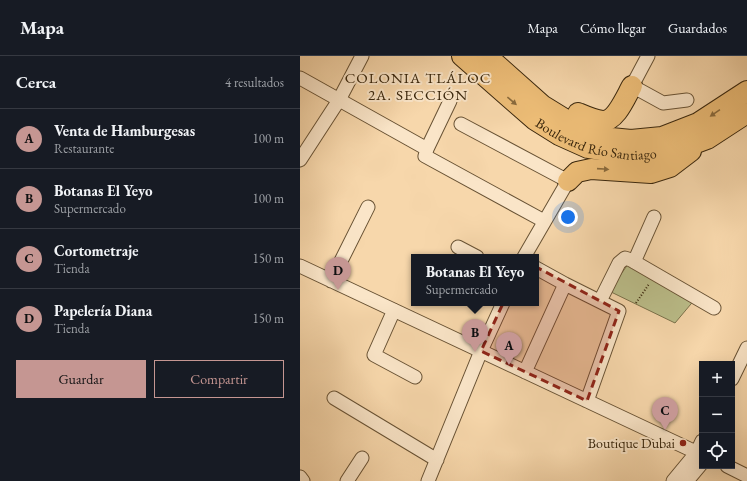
<!DOCTYPE html>
<html lang="es">
<meta charset="utf-8">
<style>
:root{--surface:#171b24;--page:#20242c;--text:#f1f3f6;--muted:#9ea1a6;--line:#363941;--accent:#c59692}
body{margin:0;font-family:"EB Garamond",serif;background:var(--page);color:var(--text)}
.controls{position:absolute;right:12px;bottom:12px;display:grid;overflow:hidden;border-radius:0px;box-shadow:0 4px 16px #0002}
.controls button{width:36px;height:36px;display:grid;place-items:center;padding:0;border:0;border-bottom:1px solid var(--line);background:var(--surface);color:var(--text);font:20px sans-serif}
.you{position:absolute;left:268px;top:161px;width:14px;height:14px;margin:-10px;border:3px solid #fff;border-radius:50%;background:#1a73e8;box-shadow:0 0 0 6px #1a73e833}
.badge{display:grid;place-items:center;width:26px;height:26px;border-radius:50%;background:var(--accent);color:#111;font-size:13px;font-weight:700}
.pin{position:absolute;translate:-50% -33px;filter:drop-shadow(0 1px 2px #0008)}
.pin::after{content:'';position:absolute;top:21px;width:14px;height:12px;background:inherit;clip-path:polygon(0 0,100% 0,50% 100%)}
.popup{position:absolute;left:111px;top:198px;width:128px;height:52px;box-sizing:border-box;display:grid;place-content:center;border-radius:0px;background:var(--surface);filter:drop-shadow(0 1px 3px #0005);font-size:13px;white-space:nowrap;color:var(--muted)}
.popup b{font-size:15px;color:var(--text)}
.popup::after{content:'';position:absolute;left:50%;top:100%;margin-left:-8px;border:8px solid transparent;border-top-color:var(--surface)}
.list{margin:0;padding:0;list-style:none}
h2{display:flex;justify-content:space-between;align-items:center;height:52px;margin:0;padding:0 16px;font-size:17px}
h2 small{font-size:13px;font-weight:400;color:var(--muted)}
.list li{display:grid;grid-template-columns:26px 1fr auto;gap:12px;align-items:center;box-sizing:border-box;height:60px;padding:0 16px;border-top:1px solid var(--line)}
.list b{display:block;font-size:15px;white-space:nowrap}
.list p{margin:0;font-size:13px;white-space:nowrap;color:var(--muted)}
.list em{font-size:13px;font-style:normal;color:var(--muted)}
.actions{display:flex;gap:8px;padding:12px 16px}
.actions a{flex:1;padding:9px 0;border:1px solid var(--accent);border-radius:0px;text-align:center;font-size:14px;color:var(--accent)}
.actions .main{background:var(--accent);color:#111}
.icon{flex:none;width:22px;height:22px;fill:none;stroke:currentColor;stroke-width:2;stroke-linecap:round;stroke-linejoin:round}
.map{position:relative;flex:none;width:447px;height:425px;overflow:hidden}
header{display:flex;align-items:center;gap:24px;box-sizing:border-box;height:56px;padding:0 20px;background:var(--surface);border-bottom:1px solid var(--line)}
header strong{font-size:19px}
nav{display:flex;gap:22px;margin-inline-start:auto;font-size:14px}
main{display:flex}
aside{flex:1;background:var(--surface)}
.map>svg:first-child{display:block}
.green{fill:#bbbe8a;stroke:#7a724b}
.lines{fill:none;stroke-linecap:round;stroke-linejoin:round}
.street-casing{stroke:#685234;stroke-width:15}
.primary-casing{stroke:#39260c;stroke-width:22}
.path{stroke:#39260c;stroke-width:2;stroke-dasharray:1 2;stroke-linecap:butt}
.street{stroke:#fae5c8;stroke-width:13}
.primary{stroke:#ecbc76;stroke-width:20}
.oneway{fill:#8a6a3c}
.marked{fill:#8f2418;fill-opacity:0.2;stroke:#8f2418;stroke-width:3;stroke-dasharray:8 5;stroke-linejoin:round}
.poi-dot{fill:#8f2418;stroke:#fae5c8;stroke-width:1.5}
.labels{text-anchor:middle;stroke-width:4;stroke-linejoin:round;paint-order:stroke}
.street-label{font-size:14px;fill:#39260c;stroke:#fae5c8}
.poi-label{font-size:14px;fill:#39260c;stroke:#fae5c8;text-anchor:end}
.neighbourhood-label{font-size:15px;letter-spacing:1px;fill:#39260c;stroke:#fae5c8}
</style>
<header>
<strong>Mapa</strong>
<nav><a>Mapa</a><a>Cómo llegar</a><a>Guardados</a></nav>
</header>
<main>
<aside>
<h2>Cerca<small>4 resultados</small></h2>
<ul class="list">
<li><span class="badge">A</span><div><b>Venta de Hamburgesas</b><p>Restaurante</p></div><em>100 m</em></li>
<li><span class="badge">B</span><div><b>Botanas El Yeyo</b><p>Supermercado</p></div><em>100 m</em></li>
<li><span class="badge">C</span><div><b>Cortometraje</b><p>Tienda</p></div><em>150 m</em></li>
<li><span class="badge">D</span><div><b>Papelería Diana</b><p>Tienda</p></div><em>150 m</em></li>
</ul>
<div class="actions"><a class="main">Guardar</a><a>Compartir</a></div>
</aside>
<div class="map">
<svg width="447" height="425" viewBox="0 0 447 425">
<rect width="100%" height="100%" fill="#f7d7ab"/>
<filter id="stains"><feTurbulence type="fractalNoise" baseFrequency=".005" numOctaves="4"/><feColorMatrix values="0 0 0 0 .2 0 0 0 0 .09 0 0 0 0 .02 0 0 0 .5 -.17"/></filter>
<radialGradient id="worn" r=".72"><stop offset=".6" stop-color="#630" stop-opacity="0"/><stop offset="1" stop-color="#630" stop-opacity=".3"/></radialGradient>
<path class="green" d="M331,204L396,242L375,267L309,235Z"/>
<g class="lines">
<defs>
<path id="street" d="M348,0L332,30L363,47L387,44
M0,22L127,93
M150,45L127,93L125,100L244,165
M161,68L268,125L224,201
M0,104L39,44L62,0
M158,191L177,201
M334,206L354,161
M0,210L402,399
M236,212L265,228L319,255L287,345
M31,225L68,151
M300,245L319,207L325,202L331,204L414,252
M94,254L74,299L115,321
M225,316L265,228
M432,323L447,292
M34,342L137,404
M427,410L447,420
M0,421L3,425
M47,425L62,402
M128,425L181,295L203,247
M373,425L397,396L402,385
M387,425L402,407"/>
<g id="primary">
<path id="s1" d="M162,0L235,64L259,79L288,92L330,99L372,96L407,83L447,57"/>
<path d="M187,0L242,49L268,65L294,77L311,82L331,84L362,81L398,67L447,35"/>
<path d="M278,57C285,60 294,64 302,65C316,66 326,40 332,30"/>
<path d="M268,125L277,116L291,113L351,117L370,111L391,95"/>
</g>
</defs>
<use href="#street" class="street-casing"/>
<use href="#primary" class="primary-casing"/>
<path class="path" d="M336,247L349,228"/>
<use href="#street" class="street"/>
<use href="#primary" class="primary"/>
</g>
<defs><path id="oneway-solid" d="M-6-.8H1V-3.2L6.5 0L1 3.2V.8H-6Z"/></defs>
<g class="oneway">
<use href="#oneway-solid" transform="translate(212 45) rotate(40)"/>
<use href="#oneway-solid" transform="translate(415 57) rotate(146)"/>
<use href="#oneway-solid" transform="translate(303 113) rotate(4)"/>
</g>
<path class="marked" d="M223,204L319,255L287,345L181,295Z"/>
<circle class="poi-dot" cx="383" cy="387" r="4"/>
<g class="labels">
<g class="street-label">
<text dy="5" stroke="none"><textPath href="#s1" startOffset="163">Boulevard Río Santiago</textPath></text>
</g>
<g class="poi-label">
<text x="375" y="392">Boutique Dubai</text>
</g>
<g class="neighbourhood-label">
<text x="118" y="27">COLONIA TLÁLOC<tspan x="118" dy="17">2A. SECCIÓN</tspan></text>
</g>
</g>
<rect width="100%" height="100%" filter="url(#stains)"/>
<rect width="100%" height="100%" fill="url(#worn)"/>
</svg>
<div class="controls">
<button>+</button>
<button>−</button>
<button><svg class="icon" aria-label="locate" viewBox="0 0 24 24"><circle cx="12" cy="12" r="6"/><path d="M12 2v4M12 18v4M2 12h4M18 12h4"/></svg></button>
</div>
<div class="you"></div>
<div class="pin badge" style="left:209px;top:309px">A</div>
<div class="pin badge" style="left:175px;top:296px">B</div>
<div class="popup"><b>Botanas El Yeyo</b>Supermercado</div>
<div class="pin badge" style="left:365px;top:374px">C</div>
<div class="pin badge" style="left:38px;top:234px">D</div>
</div>
</main>
